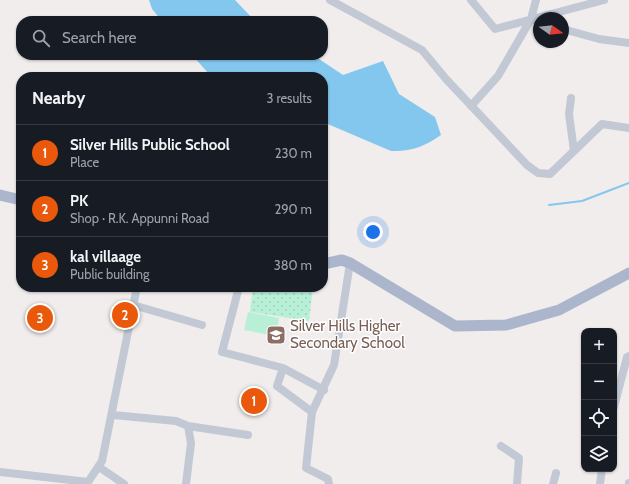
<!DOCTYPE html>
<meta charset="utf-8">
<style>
:root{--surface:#171b24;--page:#20242c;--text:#f1f3f6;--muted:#9ea1a6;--line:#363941;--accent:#ea580c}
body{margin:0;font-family:Cabin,sans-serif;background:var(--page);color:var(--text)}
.controls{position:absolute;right:12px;bottom:12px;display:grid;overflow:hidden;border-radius:8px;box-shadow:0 1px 3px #0004}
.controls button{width:36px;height:36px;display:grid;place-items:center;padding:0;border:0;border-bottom:1px solid var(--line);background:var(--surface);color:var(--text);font:20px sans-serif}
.compass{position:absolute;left:533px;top:12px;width:36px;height:36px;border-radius:50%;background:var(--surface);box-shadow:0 1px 3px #0004;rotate:105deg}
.you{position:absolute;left:373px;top:232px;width:14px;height:14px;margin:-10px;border:3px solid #fff;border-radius:50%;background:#1a73e8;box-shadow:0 0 0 6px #1a73e833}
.badge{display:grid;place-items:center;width:26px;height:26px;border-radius:50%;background:var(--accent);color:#fff;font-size:13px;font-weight:700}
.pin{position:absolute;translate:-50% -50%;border:2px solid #fff;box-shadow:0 1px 4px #0006}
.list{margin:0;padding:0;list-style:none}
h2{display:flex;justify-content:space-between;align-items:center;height:52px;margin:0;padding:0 16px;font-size:17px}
h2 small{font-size:13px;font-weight:400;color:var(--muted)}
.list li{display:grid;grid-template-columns:26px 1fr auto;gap:12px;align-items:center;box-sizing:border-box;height:56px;padding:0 16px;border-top:1px solid var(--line)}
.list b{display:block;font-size:15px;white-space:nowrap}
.list p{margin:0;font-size:13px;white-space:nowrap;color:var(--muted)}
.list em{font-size:13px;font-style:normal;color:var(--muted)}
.icon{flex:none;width:22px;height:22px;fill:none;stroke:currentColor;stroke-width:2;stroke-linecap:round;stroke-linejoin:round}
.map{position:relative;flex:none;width:629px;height:484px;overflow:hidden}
.search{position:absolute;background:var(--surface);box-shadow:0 1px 3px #0004;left:16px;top:16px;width:312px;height:44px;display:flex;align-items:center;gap:10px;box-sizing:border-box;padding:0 14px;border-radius:16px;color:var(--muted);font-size:15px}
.panel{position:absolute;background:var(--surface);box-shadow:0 1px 3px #0004;left:16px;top:72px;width:312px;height:220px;border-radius:16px}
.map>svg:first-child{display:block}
.grass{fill:#b8f0d7}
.park{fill:url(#park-dots)}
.water{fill:#83c7ef}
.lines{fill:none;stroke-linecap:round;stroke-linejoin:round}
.stream{stroke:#83c7ef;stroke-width:2}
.minor{stroke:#c2c9d5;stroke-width:8}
.major{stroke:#abb6cd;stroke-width:11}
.labels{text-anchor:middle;stroke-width:3;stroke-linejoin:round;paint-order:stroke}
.education-label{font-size:15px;fill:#785e54;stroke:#fff;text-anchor:start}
</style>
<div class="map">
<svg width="629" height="484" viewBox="0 0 629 484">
<defs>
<pattern id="park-dots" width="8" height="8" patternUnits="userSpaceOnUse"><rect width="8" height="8" fill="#b8f0d7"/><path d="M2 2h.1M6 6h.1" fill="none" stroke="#9fcfbb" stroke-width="1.8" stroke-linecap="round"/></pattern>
</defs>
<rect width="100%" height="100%" fill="#f0edec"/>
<path class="grass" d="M248,312L279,318L276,336L244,330Z"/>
<path class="park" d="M253,287H313L309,321L250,312Z"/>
<path class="water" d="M149,0H235L255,21H162L152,9Z
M192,55H313L343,75L383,61L399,94L435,117L441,135C426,146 410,152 391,151L323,122V77H214L210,75Z"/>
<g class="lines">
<path class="stream" d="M549,205L582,201L629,183"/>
<path class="minor" d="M330,0L422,50L446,79L527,165L538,173L550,174L602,124L629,128
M471,0L495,29L604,0
M534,20L531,19L536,0
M563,29L599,39L629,43
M571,98L569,114L574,151
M471,106L498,76L531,19
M239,287L222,352L283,368L324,390
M133,305L202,325
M283,368L277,386L312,412
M614,407L627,357L629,356
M113,415L176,421L188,426L191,443L186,484
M188,426L248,435
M501,446L519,458L517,484
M99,467L124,484
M0,472L88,482L102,461L137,287
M329,484L328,479L306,468L312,412L334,365L350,263
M553,484L556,473
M600,484L602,469
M629,484V483"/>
<path class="major" d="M0,195L21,200
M323,264L342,260L350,263L455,326L506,325L559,310L629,273"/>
</g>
<defs>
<symbol id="school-square" viewBox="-11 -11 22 22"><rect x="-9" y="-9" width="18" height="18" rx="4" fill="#8d6e63" stroke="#fff"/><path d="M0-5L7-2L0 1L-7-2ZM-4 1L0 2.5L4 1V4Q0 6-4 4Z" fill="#fff"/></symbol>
</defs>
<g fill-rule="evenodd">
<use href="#school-square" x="265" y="324" width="22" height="22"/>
</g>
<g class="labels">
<g class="education-label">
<text x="290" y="331">Silver Hills Higher<tspan x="290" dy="17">Secondary School</tspan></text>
</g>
</g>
</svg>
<div class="controls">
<button>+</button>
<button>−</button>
<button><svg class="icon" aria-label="locate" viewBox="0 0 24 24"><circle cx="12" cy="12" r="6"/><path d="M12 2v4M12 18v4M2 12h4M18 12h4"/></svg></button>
<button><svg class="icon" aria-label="layers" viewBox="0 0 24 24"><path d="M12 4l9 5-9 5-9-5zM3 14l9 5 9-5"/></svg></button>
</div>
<svg class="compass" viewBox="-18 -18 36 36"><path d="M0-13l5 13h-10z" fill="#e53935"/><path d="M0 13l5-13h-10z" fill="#9ea1a6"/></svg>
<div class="you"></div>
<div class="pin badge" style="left:254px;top:401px">1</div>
<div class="pin badge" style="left:125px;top:315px">2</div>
<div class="pin badge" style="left:40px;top:318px">3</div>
<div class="search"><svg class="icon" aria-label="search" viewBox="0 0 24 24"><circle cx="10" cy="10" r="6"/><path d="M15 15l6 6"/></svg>Search here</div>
<section class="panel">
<h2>Nearby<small>3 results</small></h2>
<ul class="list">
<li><span class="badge">1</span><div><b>Silver Hills Public School</b><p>Place</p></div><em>230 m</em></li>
<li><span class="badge">2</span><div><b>PK</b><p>Shop · R.K. Appunni Road</p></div><em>290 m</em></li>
<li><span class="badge">3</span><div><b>kal villaage</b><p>Public building</p></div><em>380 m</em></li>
</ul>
</section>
</div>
